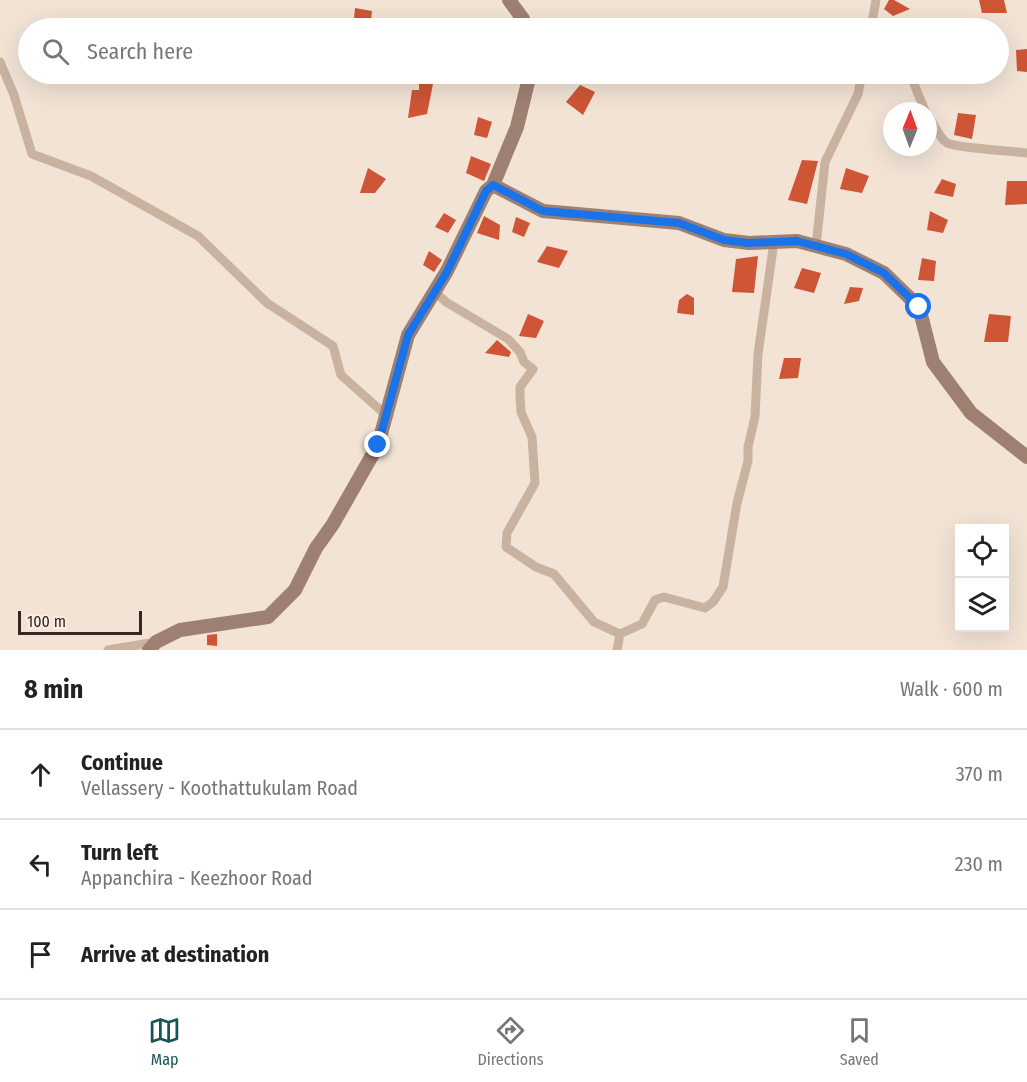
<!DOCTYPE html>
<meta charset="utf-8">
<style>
:root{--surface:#fff;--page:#f6f6f6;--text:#222;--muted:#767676;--line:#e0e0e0;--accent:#185557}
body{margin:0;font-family:"Fira Sans Condensed",sans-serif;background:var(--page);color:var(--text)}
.controls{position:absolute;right:18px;bottom:18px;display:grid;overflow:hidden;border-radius:0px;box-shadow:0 6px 24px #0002}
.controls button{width:54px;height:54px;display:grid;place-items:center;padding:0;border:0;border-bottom:2px solid var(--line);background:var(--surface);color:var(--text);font:30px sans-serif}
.compass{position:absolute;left:883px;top:102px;width:54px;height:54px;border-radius:50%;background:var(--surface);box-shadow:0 6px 24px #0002;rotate:1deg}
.scale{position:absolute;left:18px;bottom:15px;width:124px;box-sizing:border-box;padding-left:6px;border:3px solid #342824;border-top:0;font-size:16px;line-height:21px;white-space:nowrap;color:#342824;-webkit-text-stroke:4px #faede1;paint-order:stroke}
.stop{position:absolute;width:18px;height:18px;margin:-14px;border:4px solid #1a73e8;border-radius:50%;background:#fff}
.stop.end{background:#1a73e8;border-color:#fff;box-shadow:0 2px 6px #0008}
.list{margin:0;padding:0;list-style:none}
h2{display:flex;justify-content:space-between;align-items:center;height:78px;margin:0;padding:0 24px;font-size:26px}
h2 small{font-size:20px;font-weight:400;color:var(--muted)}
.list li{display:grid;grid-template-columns:39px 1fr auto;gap:18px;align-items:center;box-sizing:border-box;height:90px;padding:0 24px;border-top:2px solid var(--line)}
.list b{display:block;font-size:22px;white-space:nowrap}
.list p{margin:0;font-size:20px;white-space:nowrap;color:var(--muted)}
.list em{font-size:20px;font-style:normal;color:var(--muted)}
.icon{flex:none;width:33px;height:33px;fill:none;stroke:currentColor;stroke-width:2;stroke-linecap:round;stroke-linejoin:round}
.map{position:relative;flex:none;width:1027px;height:650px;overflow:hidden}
.search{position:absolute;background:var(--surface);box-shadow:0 6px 24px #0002;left:18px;right:18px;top:18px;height:66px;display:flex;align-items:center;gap:15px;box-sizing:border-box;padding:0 21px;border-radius:33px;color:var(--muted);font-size:22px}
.sheet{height:348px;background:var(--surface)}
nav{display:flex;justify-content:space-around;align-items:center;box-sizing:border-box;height:84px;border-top:2px solid var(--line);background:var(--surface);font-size:16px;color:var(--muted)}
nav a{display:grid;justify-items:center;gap:3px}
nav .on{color:var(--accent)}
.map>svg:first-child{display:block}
.building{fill:#ce5637}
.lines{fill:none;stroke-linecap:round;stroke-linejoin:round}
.street{stroke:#cab2a1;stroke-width:9}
.secondary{stroke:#9e8072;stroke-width:14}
.route{stroke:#1a73e8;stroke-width:8}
</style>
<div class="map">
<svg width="1027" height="650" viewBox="0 0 1027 650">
<rect width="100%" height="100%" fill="#f2e3d5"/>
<path class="building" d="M889,0H894L910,9L893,16L884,9Z
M979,0H1004L1007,13H982Z
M355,8L372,11L370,28H353Z
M1027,49V72L1017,71L1016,50Z
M419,74H435L427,114L408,118L412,90H419Z
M580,85L595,92L583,115L566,102Z
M958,113L976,115L972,139L954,135Z
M478,117L492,122L487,138L474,135Z
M471,156L491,164L484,181L466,173Z
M802,160L818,161L807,204L788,200Z
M368,168L386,179L375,193H360Z
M846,168L869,176L862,193L840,189Z
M942,179L956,184L953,197L934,193Z
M1007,181H1027V204L1005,205Z
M930,211L948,220L943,233L927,230Z
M444,213L456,220L448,233L435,227Z
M484,216L500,225L499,240L477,233Z
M516,217L530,223L524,237L512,232Z
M547,246L568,251L559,268L537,262Z
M429,251L442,260L434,272L423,265Z
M758,256L754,293L732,292L736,259Z
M922,258L936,261L934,281L918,280Z
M802,268L821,273L814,293L794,288Z
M850,287L863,288L859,301L844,304Z
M687,294L694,298V315L677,313L679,300Z
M528,314L544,321L536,338L519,336Z
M989,314L1011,316L1008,342H984Z
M497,340L511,352L509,357L485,353Z
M784,358H801L798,378L779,379Z
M217,634V646L207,645V635Z"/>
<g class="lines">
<path class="street" d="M871,28L876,0
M0,62L14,95L32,154L91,176L198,236L267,303L333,346L341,375L387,416
M910,74L925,111
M928,116C934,123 939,138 947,143C956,148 1012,151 1027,153
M816,246L825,162L858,94L862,74
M433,290L446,302L508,339L520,352L524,362L533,369L520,387V397L521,412L532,437L535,483L507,533L506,547L536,567L554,574L594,622L620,634L642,624L655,600L664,597L705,608L713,602L723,587L737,503L748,461V447L755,417L758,354L774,242
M108,650L156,642
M617,650L620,634"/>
<path class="secondary" d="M509,0L523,19L525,28
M493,185L543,211L679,223L724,240L749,243L797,241L846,254L884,273L919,307L933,362L971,413L1027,457
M149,650L156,642L180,630L268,617L295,590L316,548L333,524L378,445L408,335L447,271L486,191L493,185L517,127L530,74"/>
</g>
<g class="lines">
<path class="route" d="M378,445L408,335L447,272L486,191L493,185L543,211L679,223L724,240L748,243L797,241L846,254L884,273L919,307"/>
</g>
</svg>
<div class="controls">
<button><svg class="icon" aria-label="locate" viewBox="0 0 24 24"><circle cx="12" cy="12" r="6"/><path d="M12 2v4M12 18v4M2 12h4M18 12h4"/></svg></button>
<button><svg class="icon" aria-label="layers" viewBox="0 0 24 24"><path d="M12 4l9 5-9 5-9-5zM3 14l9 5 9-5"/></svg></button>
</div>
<svg class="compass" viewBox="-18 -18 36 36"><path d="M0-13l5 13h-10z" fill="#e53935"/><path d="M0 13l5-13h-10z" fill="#767676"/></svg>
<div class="scale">100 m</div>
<div class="stop" style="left:919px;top:307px"></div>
<div class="stop end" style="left:378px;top:445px"></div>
<div class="search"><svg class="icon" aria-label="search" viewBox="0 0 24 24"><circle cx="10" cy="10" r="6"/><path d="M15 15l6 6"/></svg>Search here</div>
</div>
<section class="sheet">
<h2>8 min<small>Walk · 600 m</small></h2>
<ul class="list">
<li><svg class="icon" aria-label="ahead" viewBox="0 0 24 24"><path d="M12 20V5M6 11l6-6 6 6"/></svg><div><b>Continue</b><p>Vellassery - Koothattukulam Road</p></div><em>370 m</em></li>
<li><svg class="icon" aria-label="left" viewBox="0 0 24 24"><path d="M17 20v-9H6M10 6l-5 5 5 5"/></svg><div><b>Turn left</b><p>Appanchira - Keezhoor Road</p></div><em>230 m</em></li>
<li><svg class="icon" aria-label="arrive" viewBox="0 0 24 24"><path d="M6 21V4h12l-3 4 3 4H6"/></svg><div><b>Arrive at destination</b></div></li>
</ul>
</section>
<nav>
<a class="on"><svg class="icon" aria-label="map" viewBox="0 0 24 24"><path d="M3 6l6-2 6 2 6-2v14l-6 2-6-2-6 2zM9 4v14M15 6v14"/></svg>Map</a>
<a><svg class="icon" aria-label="directions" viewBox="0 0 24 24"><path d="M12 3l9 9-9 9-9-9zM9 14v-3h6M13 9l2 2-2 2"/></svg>Directions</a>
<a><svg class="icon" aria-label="saved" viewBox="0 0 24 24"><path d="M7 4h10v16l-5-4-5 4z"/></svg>Saved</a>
</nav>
